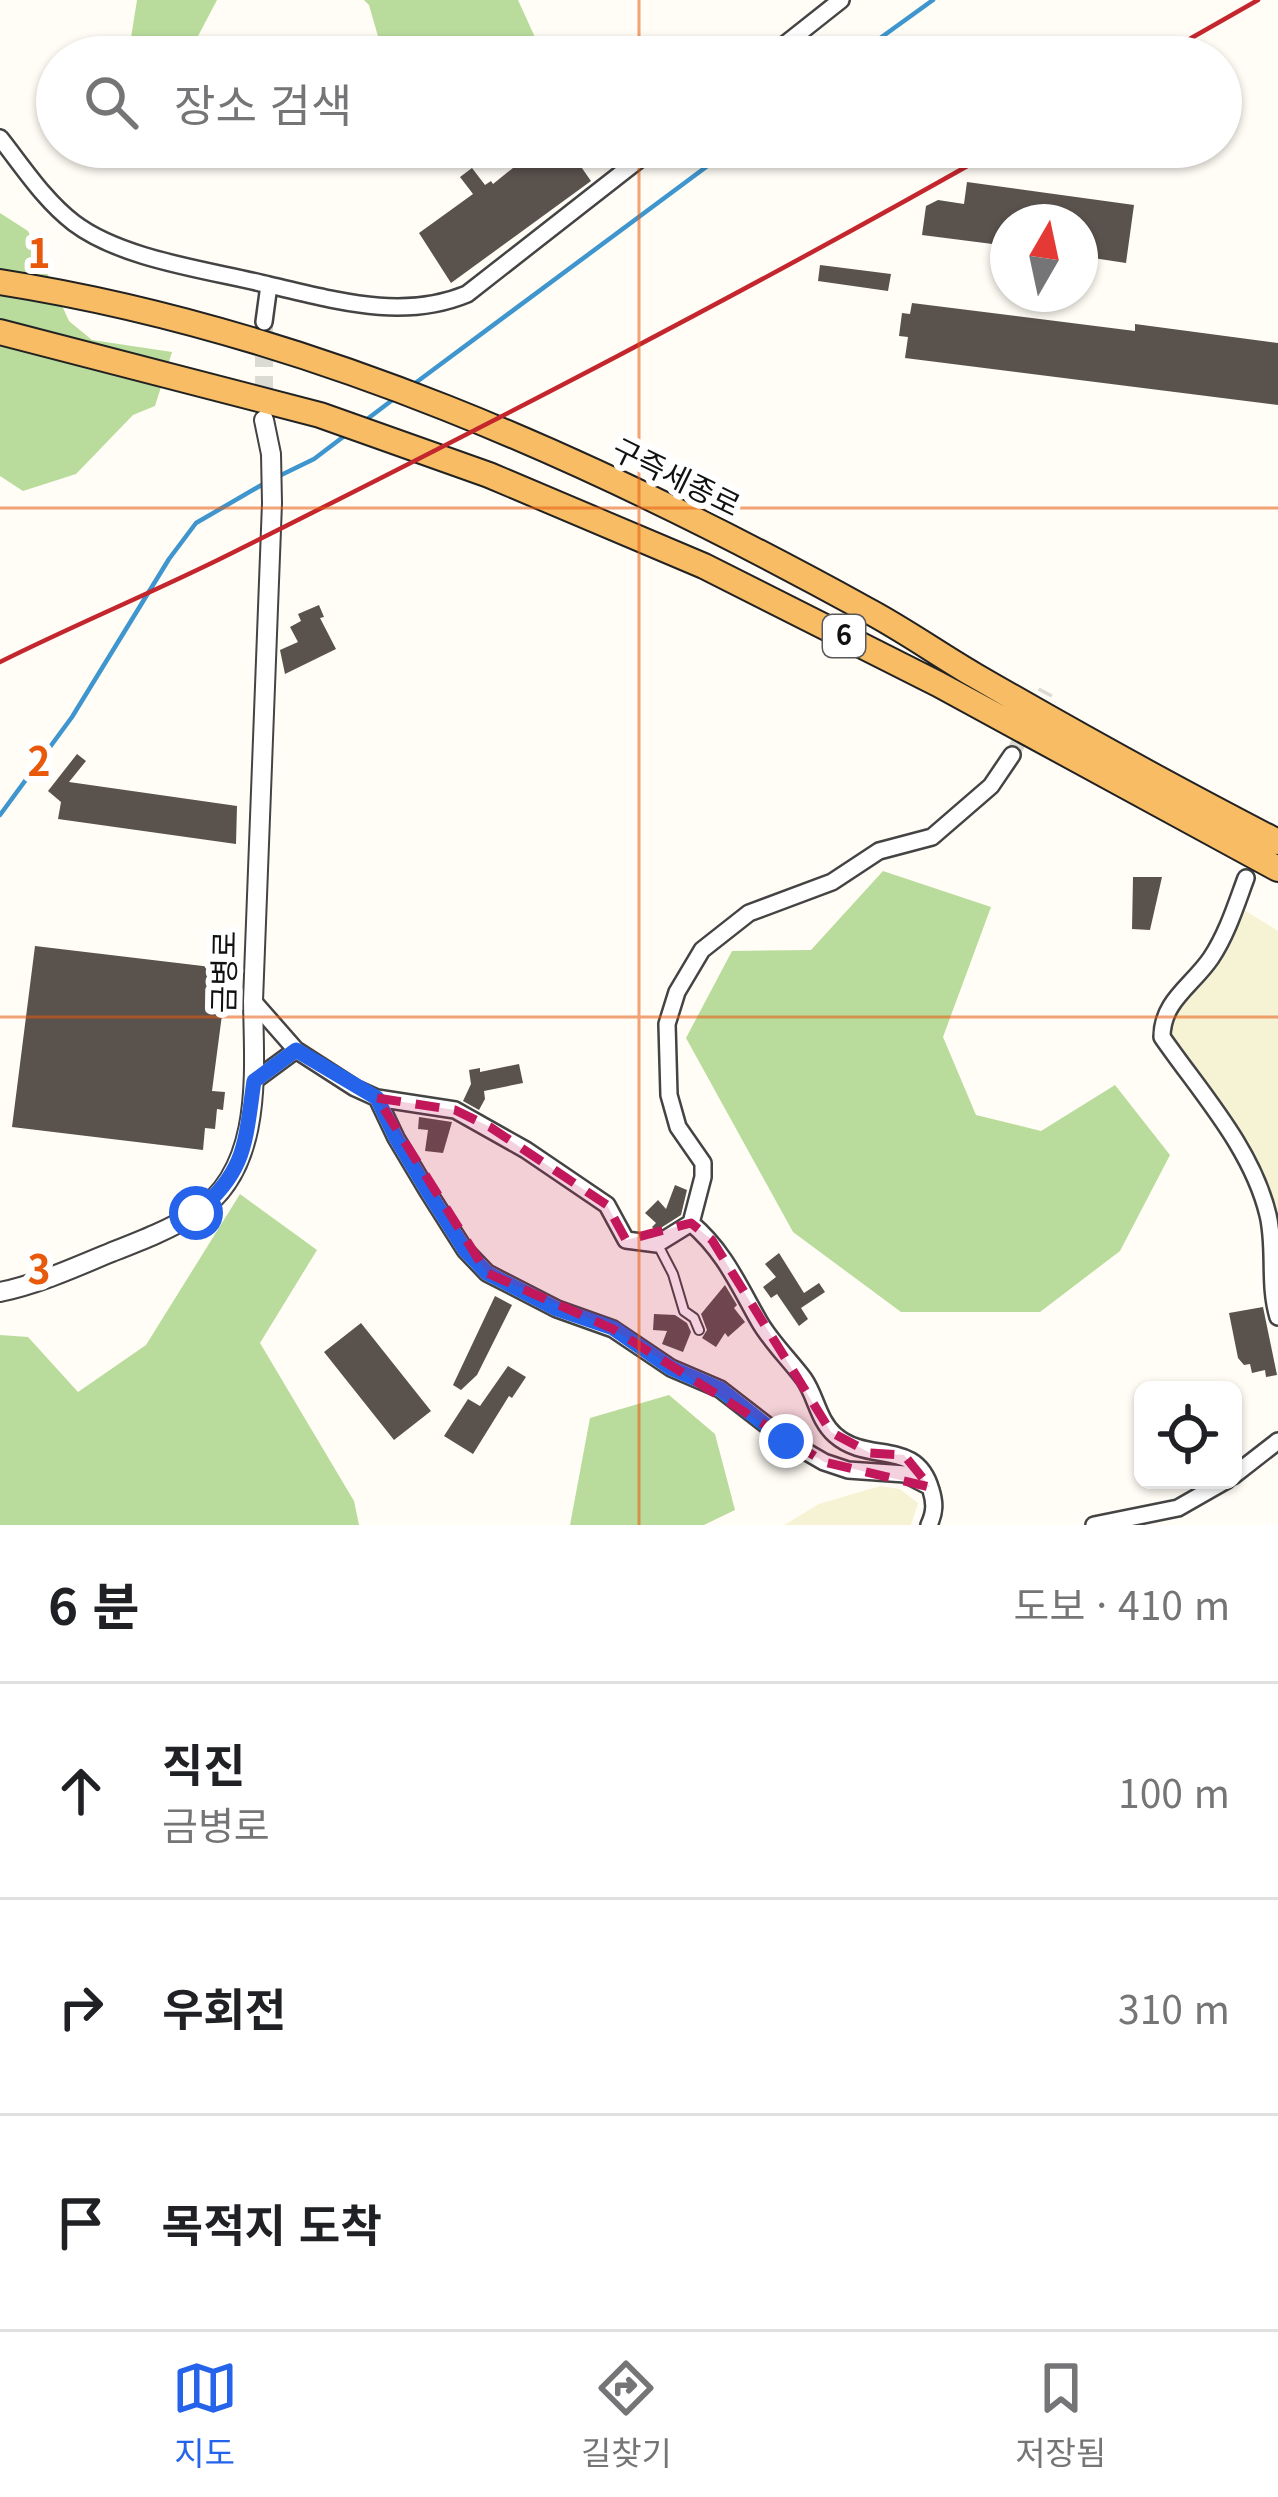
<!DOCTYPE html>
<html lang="ko">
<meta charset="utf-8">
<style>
:root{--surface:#fff;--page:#f2f2f2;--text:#202124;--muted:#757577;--line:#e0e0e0;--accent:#2563eb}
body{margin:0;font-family:Georgia,"Noto Sans KR",serif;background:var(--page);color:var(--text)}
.controls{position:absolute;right:36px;bottom:36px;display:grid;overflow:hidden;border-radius:18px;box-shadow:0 3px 9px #0004}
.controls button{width:108px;height:108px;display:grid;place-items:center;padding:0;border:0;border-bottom:3px solid var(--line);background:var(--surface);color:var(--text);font:60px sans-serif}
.compass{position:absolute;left:990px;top:204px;width:108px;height:108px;border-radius:50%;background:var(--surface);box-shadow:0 3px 9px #0004;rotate:9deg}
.stop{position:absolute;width:36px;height:36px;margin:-27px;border:9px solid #2563eb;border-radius:50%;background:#fff}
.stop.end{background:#2563eb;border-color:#fff;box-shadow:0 3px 12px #0008}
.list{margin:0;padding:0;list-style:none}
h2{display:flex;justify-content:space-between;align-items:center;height:156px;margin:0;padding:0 48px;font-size:51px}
h2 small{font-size:39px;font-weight:400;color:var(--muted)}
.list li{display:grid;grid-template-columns:78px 1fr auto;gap:36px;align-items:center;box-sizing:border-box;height:216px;padding:0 48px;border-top:3px solid var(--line)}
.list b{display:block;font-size:45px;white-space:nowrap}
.list p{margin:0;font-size:39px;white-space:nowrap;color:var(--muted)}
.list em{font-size:39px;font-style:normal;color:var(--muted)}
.icon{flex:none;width:66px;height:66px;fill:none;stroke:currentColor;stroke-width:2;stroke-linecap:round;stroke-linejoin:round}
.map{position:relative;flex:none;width:1278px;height:1525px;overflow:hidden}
.search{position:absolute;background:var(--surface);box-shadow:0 3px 9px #0004;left:36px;right:36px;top:36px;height:132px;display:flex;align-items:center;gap:30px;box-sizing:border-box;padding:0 42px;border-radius:66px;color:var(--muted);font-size:45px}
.sheet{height:804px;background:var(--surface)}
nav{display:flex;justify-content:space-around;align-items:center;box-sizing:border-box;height:168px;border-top:3px solid var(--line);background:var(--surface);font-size:33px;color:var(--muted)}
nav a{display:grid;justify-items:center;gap:6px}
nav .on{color:var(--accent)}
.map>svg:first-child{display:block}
.farmland{fill:#f6f3d4}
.forest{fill:#b9dc9c}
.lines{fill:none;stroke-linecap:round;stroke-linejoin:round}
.stream{stroke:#3f96cf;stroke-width:4.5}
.building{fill:#5a524d}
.minor-tunnel{stroke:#dbdad3;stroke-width:15;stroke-dasharray:15 8;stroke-linecap:butt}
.tertiary-tunnel{stroke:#dbdad3;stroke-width:18;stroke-dasharray:18 9;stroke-linecap:butt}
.service-casing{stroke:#444;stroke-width:12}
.minor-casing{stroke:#444;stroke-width:20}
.tertiary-casing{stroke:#444;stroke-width:22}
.trunk-casing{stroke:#222;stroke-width:28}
.service{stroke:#fff;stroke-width:8}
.minor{stroke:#fff;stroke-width:15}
.tertiary{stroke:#fff;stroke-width:18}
.trunk{stroke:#f7bc64;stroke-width:24}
.rail{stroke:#c4262e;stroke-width:4.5}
.route{stroke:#2563eb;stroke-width:15}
.marked{fill:#c2185b;fill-opacity:0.2;stroke:#c2185b;stroke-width:9;stroke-dasharray:24 15;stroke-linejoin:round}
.grid{fill:none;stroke:#e8590c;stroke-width:3;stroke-opacity:0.55}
.labels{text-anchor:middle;stroke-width:12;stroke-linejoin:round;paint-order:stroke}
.shield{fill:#fff;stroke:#585858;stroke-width:3}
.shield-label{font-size:27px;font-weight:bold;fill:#111}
.street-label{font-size:30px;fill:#111;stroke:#fff}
.grid-label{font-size:39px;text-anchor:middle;font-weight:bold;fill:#e8590c;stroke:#fff;stroke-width:12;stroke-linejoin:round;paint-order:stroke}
</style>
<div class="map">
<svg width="1278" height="1525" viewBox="0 0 1278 1525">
<rect width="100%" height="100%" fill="#fffdf5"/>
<path class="farmland" d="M1244,910L1278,931V1281L1276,1214L1238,1133L1176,1046L1167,1022Z
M880,1486L900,1489L918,1503L911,1525H784L819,1504Z"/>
<path class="forest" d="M137,0H217L187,57H161L130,44Z
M364,0H518L544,57H384L369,5Z
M0,213L28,231L69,321L92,340L172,352L155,406L133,415L76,474L23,491L0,476Z
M883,871L991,907L943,1037L976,1115L1041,1131L1115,1085L1170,1155L1120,1251L1040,1312H901L793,1232L686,1038L732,951L811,950Z
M240,1194L317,1250L260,1343L354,1501L359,1525H0V1335L28,1337L78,1392L146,1345Z
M669,1395L715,1434L735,1510L704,1525H570L590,1418Z"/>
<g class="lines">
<path class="stream" d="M854,57L933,0
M414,384L733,147
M366,420L395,398
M275,478L314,459L347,434
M0,815L72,717L169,559L196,523L265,483"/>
</g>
<path class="building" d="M539,147L555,162L570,151L591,181L451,283L419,233L473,194L460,177L472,168L485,185L491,181L493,184Z
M967,182L1134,205L1126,263L1080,256V222H1008V246L922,235L926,206L938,200L964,204Z
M820,265L891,274L888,291L818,281Z
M912,303L1135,331V324L1278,343V405L905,358L908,337L899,336L902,313L910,314Z
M319,605L324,617L320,618L336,649L285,674L280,650L298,642L290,627L301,621L298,614Z
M77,754L86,761L69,782L237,806L236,844L58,819L61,802L48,791Z
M1133,877H1162L1150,930L1132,929Z
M35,946L228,969L212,1091L225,1092L223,1110L217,1109L215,1129L205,1128L203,1150L12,1127Z
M519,1064L523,1083L484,1091L485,1099L479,1110L463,1101L471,1084L469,1070L480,1068V1072Z
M419,1117L452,1122L443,1153L425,1151L428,1130L418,1129Z
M675,1185L687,1190L681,1215L656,1231L652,1227L656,1223L645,1213L658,1200L666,1209Z
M779,1253L804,1293L819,1283L825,1292L801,1308L808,1319L799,1326L777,1294L771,1298L763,1287L776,1277L765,1264Z
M725,1285L737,1305L734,1308L745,1322L728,1337L725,1333L716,1347L702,1338L707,1330L701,1314Z
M495,1296L512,1305L477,1375L461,1390L453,1385Z
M1263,1307L1277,1375L1266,1377L1265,1370L1252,1373L1250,1364L1244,1365L1238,1358L1229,1313Z
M654,1314L675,1315L687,1323L691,1332L683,1352L662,1344L667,1331L653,1330Z
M361,1323L431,1411L394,1440L324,1352Z
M508,1366L526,1377L512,1398L509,1396L473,1454L444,1436L468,1399L480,1406Z"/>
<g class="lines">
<path class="minor-tunnel" d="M1012,755L1046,691"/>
<path class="tertiary-tunnel" d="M264,322V410"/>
<defs>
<path id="service" d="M658,1245L673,1274L684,1311L694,1318L699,1330"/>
<path id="minor" d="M769,57L841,0
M0,138C23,167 44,200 74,223C123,260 209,270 269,285
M264,322L269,285C335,300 402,321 467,294L655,147
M1246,878C1236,905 1227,934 1211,958C1192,986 1162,1001 1162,1037C1200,1092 1252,1148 1268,1215C1276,1248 1268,1284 1278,1317
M253,1001L296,1050L355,1088L377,1098L455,1110L526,1150L607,1205L626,1240L657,1244L691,1223C724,1251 738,1284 759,1321C771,1342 789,1359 804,1379C816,1396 818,1420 835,1435C869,1465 916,1437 931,1490C935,1503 935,1512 929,1525
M254,1081L296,1050
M377,1098L396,1138L427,1190L465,1250L487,1273L557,1309L613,1329L671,1368L720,1389L786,1440L824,1462L848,1470L905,1474L930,1487
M691,1223L703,1177V1163L678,1127L669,1095L667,1024L677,992L702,950L749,913L832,882L879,851L932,837L991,786L1012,755
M1233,1476L1278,1441
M1094,1525L1178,1508L1227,1480"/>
<path id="tertiary" d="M0,1292C39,1284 75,1267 112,1252C140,1241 171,1229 196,1213C264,1169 254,1072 253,1001L272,503L271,454L264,420"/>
<path id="trunk" d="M0,282C306,330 596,461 865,609C903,629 938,654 974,675C1074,733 1175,789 1278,842
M0,332L320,415L489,475L704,566L938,684L1278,869"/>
</defs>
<use href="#service" class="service-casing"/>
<use href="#minor" class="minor-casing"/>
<use href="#tertiary" class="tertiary-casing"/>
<use href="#trunk" class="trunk-casing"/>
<use href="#service" class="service"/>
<use href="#minor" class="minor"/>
<use href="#tertiary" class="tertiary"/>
<use href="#trunk" class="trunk"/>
<path class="rail" d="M1158,57L1258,0
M0,662C76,624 154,592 230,554C490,424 748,291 1001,147"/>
</g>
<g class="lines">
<path class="route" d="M196,1213C247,1171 245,1142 254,1081L296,1050L377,1098L396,1138L427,1190L465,1250L487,1273L557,1309L613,1328L671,1368L720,1389L786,1441"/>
</g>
<path class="marked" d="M377,1098L455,1110L490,1127L607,1205L626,1240L691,1223L712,1240L831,1432L870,1453L904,1455L930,1487L824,1462L613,1329L487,1273Z"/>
<path class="grid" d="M639,0V57M639,147V1525M0,508H1278M0,1017H1278"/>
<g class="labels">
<rect class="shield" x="823" y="615" width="42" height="42" rx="9"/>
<g class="shield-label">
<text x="844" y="645">6</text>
</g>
<g class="street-label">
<text transform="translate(676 478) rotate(26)" y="10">구즉세종로</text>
<text transform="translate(225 972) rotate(-89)" y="10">금병로</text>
</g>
</g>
<g class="grid-label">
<text x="39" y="268">1</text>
<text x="39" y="776">2</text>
<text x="39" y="1284">3</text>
</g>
</svg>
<div class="controls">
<button><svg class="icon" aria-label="locate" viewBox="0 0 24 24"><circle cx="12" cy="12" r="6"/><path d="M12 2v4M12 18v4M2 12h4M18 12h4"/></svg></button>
</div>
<svg class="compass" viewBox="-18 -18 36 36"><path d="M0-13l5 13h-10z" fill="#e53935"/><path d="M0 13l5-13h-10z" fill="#757577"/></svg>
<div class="stop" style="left:196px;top:1213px"></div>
<div class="stop end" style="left:786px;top:1441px"></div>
<div class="search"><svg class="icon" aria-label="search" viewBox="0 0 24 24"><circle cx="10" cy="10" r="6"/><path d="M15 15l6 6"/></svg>장소 검색</div>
</div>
<section class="sheet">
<h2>6 분<small>도보 · 410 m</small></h2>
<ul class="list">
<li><svg class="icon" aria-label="ahead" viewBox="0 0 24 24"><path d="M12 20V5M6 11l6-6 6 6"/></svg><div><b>직진</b><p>금병로</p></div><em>100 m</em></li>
<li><svg class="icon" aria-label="right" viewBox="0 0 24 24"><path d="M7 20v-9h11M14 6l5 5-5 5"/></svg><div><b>우회전</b></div><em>310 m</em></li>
<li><svg class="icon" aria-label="arrive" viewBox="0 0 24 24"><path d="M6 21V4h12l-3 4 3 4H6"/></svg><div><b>목적지 도착</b></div></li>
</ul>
</section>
<nav>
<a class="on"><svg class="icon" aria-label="map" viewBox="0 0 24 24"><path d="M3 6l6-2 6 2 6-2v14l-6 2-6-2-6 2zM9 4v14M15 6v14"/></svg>지도</a>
<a><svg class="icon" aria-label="directions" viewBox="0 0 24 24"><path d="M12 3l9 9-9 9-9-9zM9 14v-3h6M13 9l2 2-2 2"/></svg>길찾기</a>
<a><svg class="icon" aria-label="saved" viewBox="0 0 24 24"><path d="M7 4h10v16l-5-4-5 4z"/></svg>저장됨</a>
</nav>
